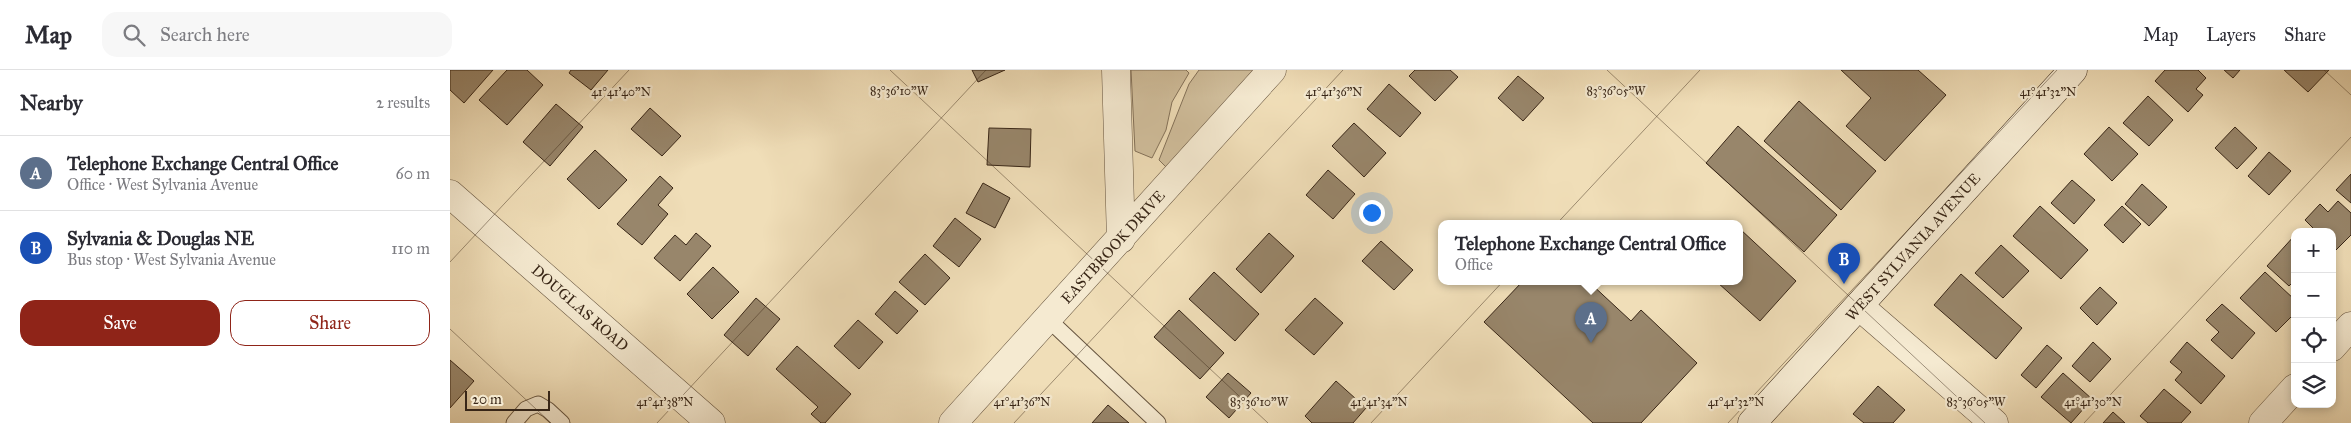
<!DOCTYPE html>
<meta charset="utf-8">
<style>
:root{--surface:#fff;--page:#f7f7f7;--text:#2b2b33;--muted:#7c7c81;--line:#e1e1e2;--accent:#8f2418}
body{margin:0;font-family:"IM FELL Great Primer",serif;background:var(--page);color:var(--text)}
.controls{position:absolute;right:15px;bottom:15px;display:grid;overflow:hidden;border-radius:10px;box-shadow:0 2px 8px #0003}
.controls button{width:45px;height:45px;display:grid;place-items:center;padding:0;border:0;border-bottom:1px solid var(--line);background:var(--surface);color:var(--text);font:25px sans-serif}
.scale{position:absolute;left:15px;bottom:12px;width:85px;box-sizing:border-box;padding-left:5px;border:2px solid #382617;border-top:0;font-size:14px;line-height:18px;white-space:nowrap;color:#382617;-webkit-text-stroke:4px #f5ead1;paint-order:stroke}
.you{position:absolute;left:921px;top:142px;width:18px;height:18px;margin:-12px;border:4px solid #fff;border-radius:50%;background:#1a73e8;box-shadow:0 0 0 8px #1a73e833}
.badge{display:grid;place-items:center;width:32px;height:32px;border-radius:50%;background:var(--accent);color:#fff;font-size:16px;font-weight:700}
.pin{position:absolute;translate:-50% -41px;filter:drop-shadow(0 1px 2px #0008)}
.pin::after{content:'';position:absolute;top:26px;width:18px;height:15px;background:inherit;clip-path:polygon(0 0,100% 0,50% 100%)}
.popup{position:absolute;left:988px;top:150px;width:305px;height:65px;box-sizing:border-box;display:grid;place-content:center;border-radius:10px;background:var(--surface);filter:drop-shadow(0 1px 4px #0005);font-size:16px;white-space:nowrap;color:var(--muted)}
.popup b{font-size:19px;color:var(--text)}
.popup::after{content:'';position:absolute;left:50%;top:100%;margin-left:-10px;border:10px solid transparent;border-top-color:var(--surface)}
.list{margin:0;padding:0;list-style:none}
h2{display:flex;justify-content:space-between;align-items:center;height:65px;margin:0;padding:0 20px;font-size:21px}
h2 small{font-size:16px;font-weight:400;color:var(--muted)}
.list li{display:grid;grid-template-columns:32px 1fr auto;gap:15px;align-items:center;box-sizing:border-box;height:75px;padding:0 20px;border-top:1px solid var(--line)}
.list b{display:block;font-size:19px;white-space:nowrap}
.list p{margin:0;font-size:16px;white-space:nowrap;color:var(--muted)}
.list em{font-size:16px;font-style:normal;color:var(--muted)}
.actions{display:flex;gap:10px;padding:15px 20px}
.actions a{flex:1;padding:11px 0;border:1px solid var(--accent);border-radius:15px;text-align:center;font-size:18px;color:var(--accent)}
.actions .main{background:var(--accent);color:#fff}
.icon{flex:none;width:28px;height:28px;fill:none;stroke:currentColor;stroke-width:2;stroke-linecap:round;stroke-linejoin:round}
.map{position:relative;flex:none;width:1901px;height:353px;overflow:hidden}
header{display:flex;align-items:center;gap:30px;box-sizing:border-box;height:70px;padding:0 25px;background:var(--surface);border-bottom:1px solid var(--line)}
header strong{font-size:24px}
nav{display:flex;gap:28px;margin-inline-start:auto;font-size:18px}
.search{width:350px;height:45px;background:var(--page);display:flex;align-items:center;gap:12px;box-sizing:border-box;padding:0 18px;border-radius:15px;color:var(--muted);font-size:19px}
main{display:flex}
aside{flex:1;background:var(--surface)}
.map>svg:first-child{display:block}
.green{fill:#d1bf9d;stroke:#84725a}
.building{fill:#98866b;stroke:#382617}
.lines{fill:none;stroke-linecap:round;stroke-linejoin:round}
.service-casing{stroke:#66543f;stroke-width:17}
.minor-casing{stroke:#66543f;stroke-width:29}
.tertiary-casing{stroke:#66543f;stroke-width:29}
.secondary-casing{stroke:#382617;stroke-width:29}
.service{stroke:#f5ead1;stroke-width:15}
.minor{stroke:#f5ead1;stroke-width:28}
.tertiary{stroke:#f5ead1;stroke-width:28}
.secondary{stroke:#f5ead1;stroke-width:28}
.ticks{fill:none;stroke:#382617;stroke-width:1;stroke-opacity:0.45}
.labels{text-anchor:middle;stroke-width:4.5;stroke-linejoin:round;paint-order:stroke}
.street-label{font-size:15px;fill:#382617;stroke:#f5ead1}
.ticks-label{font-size:12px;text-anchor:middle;fill:#382617;stroke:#f5ead1;stroke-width:4.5;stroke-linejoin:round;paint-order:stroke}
</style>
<header>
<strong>Map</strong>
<div class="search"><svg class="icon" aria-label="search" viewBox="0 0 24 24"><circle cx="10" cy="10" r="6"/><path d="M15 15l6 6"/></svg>Search here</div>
<nav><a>Map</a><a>Layers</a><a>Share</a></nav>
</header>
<main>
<aside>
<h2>Nearby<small>2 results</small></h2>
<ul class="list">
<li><span class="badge" style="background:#5c6f8a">A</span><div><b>Telephone Exchange Central Office</b><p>Office · West Sylvania Avenue</p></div><em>60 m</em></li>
<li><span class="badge" style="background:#1a4fb4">B</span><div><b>Sylvania &amp; Douglas NE</b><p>Bus stop · West Sylvania Avenue</p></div><em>110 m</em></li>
</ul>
<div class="actions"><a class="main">Save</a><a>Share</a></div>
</aside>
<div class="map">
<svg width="1901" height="353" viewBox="0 0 1901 353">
<rect width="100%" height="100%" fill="#f0deb8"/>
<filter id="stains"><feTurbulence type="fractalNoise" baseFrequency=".004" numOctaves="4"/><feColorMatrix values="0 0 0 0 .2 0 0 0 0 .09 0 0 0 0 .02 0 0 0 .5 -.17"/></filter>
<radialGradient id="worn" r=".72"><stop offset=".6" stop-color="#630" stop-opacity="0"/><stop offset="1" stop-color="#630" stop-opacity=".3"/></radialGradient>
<path class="green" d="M681,0H736L739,3L722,32L716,60L702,88L685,81Z
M749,0H807L716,97L709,90L739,14Z"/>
<path class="building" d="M0,0H43L14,33L0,20Z
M57,0H77L93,15L57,55L29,30Z
M121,0H158L141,20L119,3Z
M522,0H555L528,12Z
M965,0H1000L1008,7L985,31L959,6Z
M1391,0H1468L1496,25L1435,91L1396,56L1421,28Z
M1715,0H1748L1756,8L1746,19L1753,25L1738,42L1705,11Z
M1774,0H1790L1783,8Z
M1834,0H1879L1858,22Z
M1068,6L1094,28L1073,51L1048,28Z
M939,14L971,43L950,67L917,39Z
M1698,26L1723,50L1699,76L1673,53Z
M1349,31L1426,101L1391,140L1314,71Z
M106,34L133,57L100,96L73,72Z
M200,38L231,66L212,86L181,59Z
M904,53L936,83L914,107L882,76Z
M1288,56L1387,145L1354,182L1256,93Z
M1659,57L1688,84L1662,111L1634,84Z
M1785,57L1807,78L1787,99L1765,78Z
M539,58L581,59L580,97L537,95Z
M145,80L177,110L149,139L117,109Z
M1819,82L1841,101L1819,125L1798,106Z
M878,100L905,124L883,149L856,125Z
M1901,104V133L1886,120Z
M210,106L223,118L208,135L218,144L192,175L167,154Z
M1622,110L1645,130L1624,154L1601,133Z
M533,113L560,128L545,158L516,143Z
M1692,114L1717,137L1699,156L1675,134Z
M1888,131L1901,143V165L1886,180L1882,177V162H1867L1855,150L1870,134L1878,142Z
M1590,136L1638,180L1611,209L1563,166Z
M1672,136L1691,154L1673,173L1654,155Z
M505,148L531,169L509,197L483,176Z
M1290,159L1346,211L1310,251L1267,212H1290Z
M246,163L261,176L230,211L204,188L225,165L236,175Z
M819,163L844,186L811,223L786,199Z
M1845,165V210L1839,216L1817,196Z
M931,171L963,200L944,220L912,191Z
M1551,175L1579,201L1553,228L1525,203Z
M475,184L500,208L475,235L449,212Z
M263,197L289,222L262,249L237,224Z
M764,202L809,244L785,271L739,229Z
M1815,202L1845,230V243L1826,262L1790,228Z
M1511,204L1572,258L1546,289L1484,235Z
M1072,212H1139L1181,251L1191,240L1247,293L1191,353H1143L1034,252Z
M1650,217L1667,233L1647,255L1630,238Z
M445,221L468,241L447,264L425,244Z
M306,228L330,249L298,286L274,265Z
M865,228L893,253L864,285L835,260Z
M1772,234L1805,263L1782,289L1761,270L1769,262L1756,250Z
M729,240L774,283L750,309L704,267Z
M408,250L433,272L409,299L384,276Z
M1643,272L1661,289L1640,312L1622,296Z
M1737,272L1775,306L1751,334L1725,310L1732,302L1720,292Z
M1597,275L1612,288L1586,318L1571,305Z
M347,276L401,324L375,353H371L361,344L368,337L326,299Z
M0,290L24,311L0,338Z
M778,303L801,323L779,348L756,327Z
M1613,303L1642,329L1621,353L1591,327Z
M886,311L916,338L903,353H862L855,346Z
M1428,316L1455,340L1443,353H1414L1403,344Z
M1714,319L1741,342L1731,353H1698L1690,346Z
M658,335L679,353H642Z
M1663,342L1675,353H1653Z"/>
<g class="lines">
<defs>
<path id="service" d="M598,249L708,353
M64,353L76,339L88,334L98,340L112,353"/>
<path id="minor" d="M666,0L671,169
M1409,236L1544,353
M1882,277L1901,256
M503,353L822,0
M1813,353L1845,318"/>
<path id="tertiary" d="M0,124L261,353"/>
<path id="secondary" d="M1302,353L1623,0"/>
</defs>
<use href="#service" class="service-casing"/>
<use href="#minor" class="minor-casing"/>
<use href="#tertiary" class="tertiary-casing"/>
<use href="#secondary" class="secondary-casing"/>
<use href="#service" class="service"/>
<use href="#minor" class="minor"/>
<use href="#tertiary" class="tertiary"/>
<use href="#secondary" class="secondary"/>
</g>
<path class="ticks" d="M440,0L818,353M1157,0L1535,353M1874,0L1901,25M0,192L179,0M0,259L101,353M207,353L536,0M564,353L893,0M921,353L1250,0M1278,353L1607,0M1634,353L1901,67"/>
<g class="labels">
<g class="street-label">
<text transform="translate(663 177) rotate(-48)" y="5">EASTBROOK DRIVE</text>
<text transform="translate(1463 177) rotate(-48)" y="5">WEST SYLVANIA AVENUE</text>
<text transform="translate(130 238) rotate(41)" y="5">DOUGLAS ROAD</text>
</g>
</g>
<g class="ticks-label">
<text x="1166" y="25">83°36'05"W</text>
<text x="449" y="25">83°36'10"W</text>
<text x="171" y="26">41°41'40"N</text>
<text x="884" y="26">41°41'36"N</text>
<text x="1598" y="26">41°41'32"N</text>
<text x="215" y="336">41°41'38"N</text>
<text x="572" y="336">41°41'36"N</text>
<text x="929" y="336">41°41'34"N</text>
<text x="1643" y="336">41°41'30"N</text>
<text x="1286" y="336">41°41'32"N</text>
<text x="809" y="336">83°36'10"W</text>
<text x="1526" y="336">83°36'05"W</text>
</g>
<rect width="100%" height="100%" filter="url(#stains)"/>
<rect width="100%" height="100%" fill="url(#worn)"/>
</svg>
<div class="controls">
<button>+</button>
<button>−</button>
<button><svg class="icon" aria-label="locate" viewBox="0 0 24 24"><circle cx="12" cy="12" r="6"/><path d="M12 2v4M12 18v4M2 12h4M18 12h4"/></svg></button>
<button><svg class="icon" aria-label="layers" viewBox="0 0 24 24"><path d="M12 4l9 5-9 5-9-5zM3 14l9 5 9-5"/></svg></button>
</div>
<div class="scale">20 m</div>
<div class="you"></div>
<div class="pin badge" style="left:1141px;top:273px;background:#5c6f8a">A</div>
<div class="popup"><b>Telephone Exchange Central Office</b>Office</div>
<div class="pin badge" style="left:1394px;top:214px;background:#1a4fb4">B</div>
</div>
</main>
